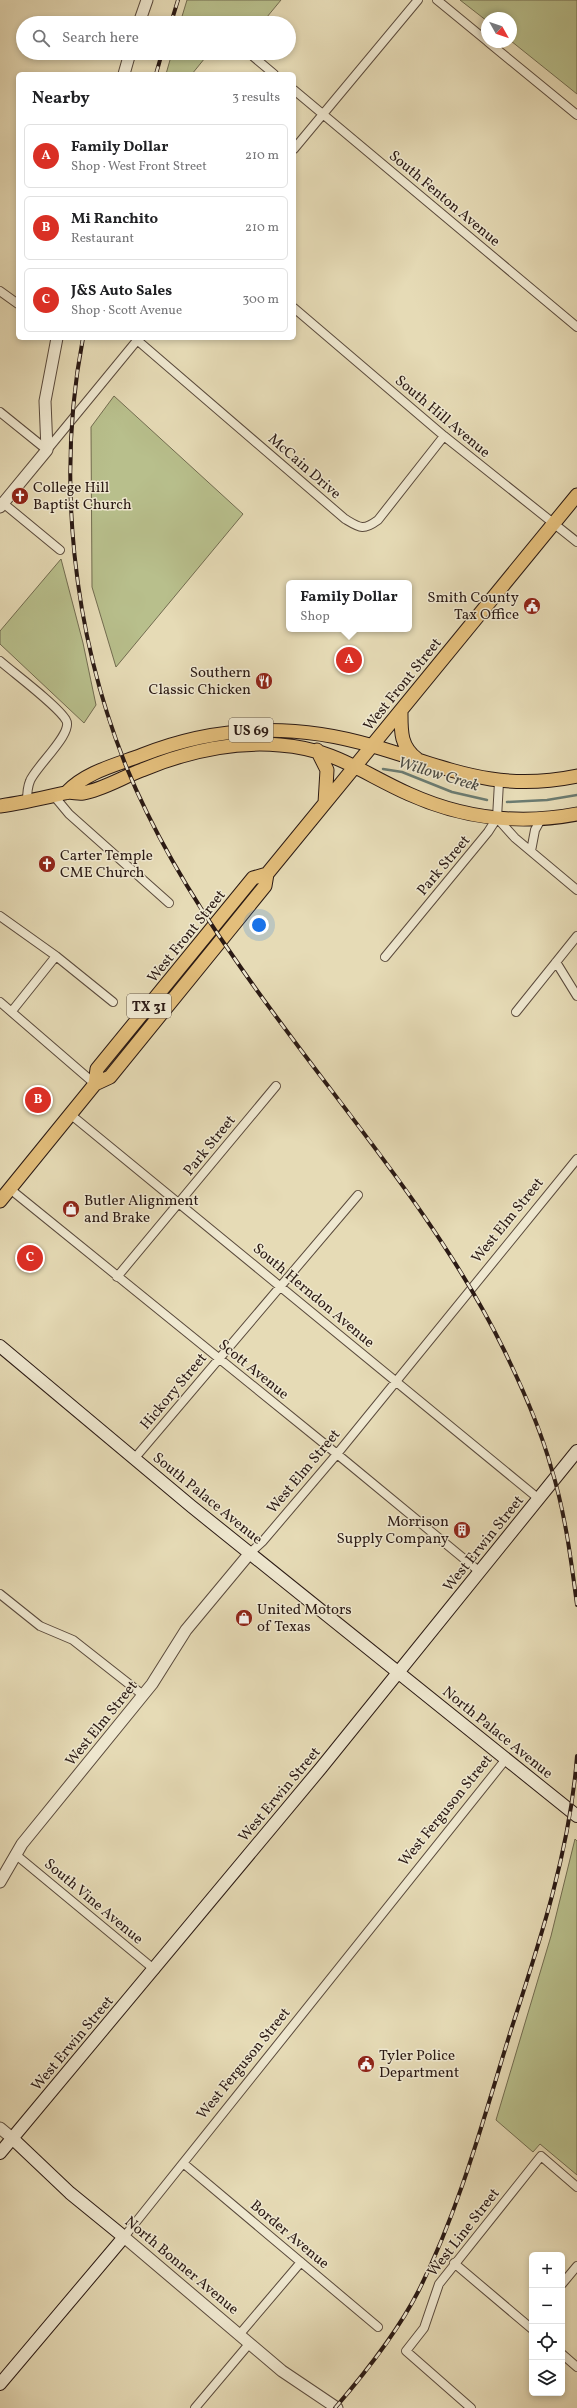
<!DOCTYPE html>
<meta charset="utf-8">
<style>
:root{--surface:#fff;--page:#f2f2f2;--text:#202124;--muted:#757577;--line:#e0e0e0;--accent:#d93025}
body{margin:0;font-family:Vollkorn,serif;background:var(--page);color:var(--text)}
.controls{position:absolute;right:12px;bottom:12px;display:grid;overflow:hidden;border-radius:6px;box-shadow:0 2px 6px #0003}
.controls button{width:36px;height:36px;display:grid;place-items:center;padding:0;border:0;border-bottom:1px solid var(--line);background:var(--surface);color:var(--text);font:20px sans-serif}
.compass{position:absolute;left:481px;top:12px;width:36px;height:36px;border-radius:50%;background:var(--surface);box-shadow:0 2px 6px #0003;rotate:130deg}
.you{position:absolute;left:259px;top:925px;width:14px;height:14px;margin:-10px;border:3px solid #fff;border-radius:50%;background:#1a73e8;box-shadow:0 0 0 6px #1a73e833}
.badge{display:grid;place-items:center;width:26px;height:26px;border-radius:50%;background:var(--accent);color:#fff;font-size:13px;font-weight:700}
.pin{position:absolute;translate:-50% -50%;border:2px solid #fff;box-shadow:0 1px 4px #0006}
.popup{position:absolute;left:286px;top:580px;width:126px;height:52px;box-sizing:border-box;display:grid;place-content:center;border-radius:6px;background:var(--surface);filter:drop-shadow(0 1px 3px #0005);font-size:13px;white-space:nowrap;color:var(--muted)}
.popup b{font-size:15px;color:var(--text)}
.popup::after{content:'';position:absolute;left:50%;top:100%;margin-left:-8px;border:8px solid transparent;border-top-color:var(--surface)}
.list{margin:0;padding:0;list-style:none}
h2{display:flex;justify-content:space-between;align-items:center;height:52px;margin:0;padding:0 16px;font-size:17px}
h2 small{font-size:13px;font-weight:400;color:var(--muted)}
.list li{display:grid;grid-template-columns:26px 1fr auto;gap:12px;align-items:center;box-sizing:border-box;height:64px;margin:0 8px 8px;padding:0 8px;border:1px solid var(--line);border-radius:6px}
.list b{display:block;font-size:15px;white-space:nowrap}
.list p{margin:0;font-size:13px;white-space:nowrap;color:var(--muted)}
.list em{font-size:13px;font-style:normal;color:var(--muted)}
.icon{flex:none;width:22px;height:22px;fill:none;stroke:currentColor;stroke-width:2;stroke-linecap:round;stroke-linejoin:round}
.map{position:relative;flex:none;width:577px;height:2408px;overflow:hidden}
.search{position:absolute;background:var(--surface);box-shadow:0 2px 6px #0003;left:16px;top:16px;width:280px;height:44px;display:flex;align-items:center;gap:10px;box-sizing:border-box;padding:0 14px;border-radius:22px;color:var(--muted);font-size:15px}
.panel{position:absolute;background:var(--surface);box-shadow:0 2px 6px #0003;left:16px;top:72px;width:280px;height:268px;border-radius:6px}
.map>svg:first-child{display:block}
.green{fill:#b8bf8c;stroke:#726c50}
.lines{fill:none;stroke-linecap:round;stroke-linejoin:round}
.stream{stroke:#6b7b71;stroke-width:2.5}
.minor-casing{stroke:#5a4a3c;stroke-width:10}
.tertiary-casing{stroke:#5a4a3c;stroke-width:13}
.secondary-casing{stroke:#2b1a14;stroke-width:14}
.primary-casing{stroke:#2b1a14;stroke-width:15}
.minor{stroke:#efe8d0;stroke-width:8}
.tertiary{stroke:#efe8d0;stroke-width:11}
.secondary{stroke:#efe8d0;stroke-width:12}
.primary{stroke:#e3be7b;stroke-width:13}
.rail-casing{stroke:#2b1a14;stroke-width:4}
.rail{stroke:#efe8d0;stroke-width:2.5;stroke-dasharray:8;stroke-linecap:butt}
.labels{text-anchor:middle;stroke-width:3;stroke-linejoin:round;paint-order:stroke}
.shield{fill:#efe8d0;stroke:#66584c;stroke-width:1}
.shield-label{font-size:14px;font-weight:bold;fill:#2b1a14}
.street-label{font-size:15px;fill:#2b1a14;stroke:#efe8d0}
.poi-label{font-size:15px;fill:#2b1a14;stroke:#efe8d0;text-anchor:start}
.water-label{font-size:16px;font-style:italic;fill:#4b4a42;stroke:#efe8d0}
</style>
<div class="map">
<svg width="577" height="2408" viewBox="0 0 577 2408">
<rect width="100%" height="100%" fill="#e6dbb6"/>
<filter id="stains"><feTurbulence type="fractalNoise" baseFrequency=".005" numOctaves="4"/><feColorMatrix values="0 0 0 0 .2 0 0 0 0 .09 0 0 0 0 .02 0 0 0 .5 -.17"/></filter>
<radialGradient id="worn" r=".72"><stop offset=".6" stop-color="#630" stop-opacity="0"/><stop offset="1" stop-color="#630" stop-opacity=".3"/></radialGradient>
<path class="green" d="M187,0H281L262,23H242L238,19L235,23H180Z
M460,0H577V94L511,41V18H487V21Z
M172,53H209L192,74H166Z
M114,396L243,514L116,667L92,587L91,427Z
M61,559L83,643L96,705L84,723L0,644V631Z
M575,1839L577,1841V2175L540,2144L533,2152L496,2120L551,1936Z"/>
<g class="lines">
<path class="stream" d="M383,769L402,772L452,792L487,800
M507,802L547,800L577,795"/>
<defs>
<path id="minor" d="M437,0L487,41
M488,42L577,115
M249,53L274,74
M294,90L577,327
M294,149L418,0
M0,291L18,304
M294,308L444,436L577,542
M137,340L345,519C360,528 363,531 378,520L444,436
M0,412L47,450L139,338
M3,503L60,550
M0,661C15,674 58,706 66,720C74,733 36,766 30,781C27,788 27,795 27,802
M54,796L69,814L169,903
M497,818L515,838L577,890
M531,851L535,830L541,819
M0,916L56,956L113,1002
M385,957L488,832L497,818L499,782
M556,962L577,996
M0,1002L95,1084
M12,1011L56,956
M516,1012L577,936
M70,1114L539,1499
M10,1189L337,1454L480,1572
M117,1277L276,1086
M134,1459L358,1195
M250,1553L263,1541L337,1454L577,1159
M0,1594L40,1626L73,1640L143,1695
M15,1854L155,1970
M183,2163L378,2327
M124,2237L506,1759
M454,2263L532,2329
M562,2284L577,2266
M239,2335L301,2262
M562,2354L577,2367
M195,2408L249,2344
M471,2408L406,2351L424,2328L439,2284L541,2156L577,2187"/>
<path id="tertiary" d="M139,23L147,0
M124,74L130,53
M0,507L47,450L45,401L57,338
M0,1882L22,1844L152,1684L186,1630L250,1553
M0,2128L12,2138
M124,2237L282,2371L337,2408"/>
<path id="secondary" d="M0,1346L191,1506L577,1816
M0,2153L321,1768L577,1451
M0,2384L124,2237L70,2193L12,2138"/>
<path id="primary" d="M401,711C401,731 400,746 417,759
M317,750L327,770L325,803
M67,792C86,772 116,765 142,755C217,725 296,723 373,746C449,768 495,793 577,776
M0,806C22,803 43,798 65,793C71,791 77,794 83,793C102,790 123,777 142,770C185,752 234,741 280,745C335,749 362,773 409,794C462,818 520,825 577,814
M95,1084L97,1069L253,878L267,874
M0,1201L95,1084L110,1077L265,886L267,874L577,495"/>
</defs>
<use href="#minor" class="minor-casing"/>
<use href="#tertiary" class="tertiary-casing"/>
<use href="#secondary" class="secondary-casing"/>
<use href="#primary" class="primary-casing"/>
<use href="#minor" class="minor"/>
<use href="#tertiary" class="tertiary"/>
<use href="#secondary" class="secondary"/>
<use href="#primary" class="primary"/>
<defs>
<path id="rail" d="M171,23L178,0
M156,74L162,53
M83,338C56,478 73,633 126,766C154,835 194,901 237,962C324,1089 436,1211 504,1350C522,1387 540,1427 551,1467C565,1512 571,1559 577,1605
M335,2408C366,2372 397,2333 419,2290C460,2208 484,2117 511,2030C540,1941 570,1850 577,1756"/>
</defs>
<use href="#rail" class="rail-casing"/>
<use href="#rail" class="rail"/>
</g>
<defs>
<symbol id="church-disc" viewBox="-11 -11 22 22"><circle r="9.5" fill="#8f2418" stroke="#efe8d0"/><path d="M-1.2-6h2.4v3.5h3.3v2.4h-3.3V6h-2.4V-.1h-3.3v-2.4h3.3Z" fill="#fff"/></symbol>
<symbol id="civic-disc" viewBox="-11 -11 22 22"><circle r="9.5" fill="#8f2418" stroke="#efe8d0"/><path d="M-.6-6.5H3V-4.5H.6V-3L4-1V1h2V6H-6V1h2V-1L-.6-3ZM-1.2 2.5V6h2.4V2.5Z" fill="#fff"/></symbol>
<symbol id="restaurant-disc" viewBox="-11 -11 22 22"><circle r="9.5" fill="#8f2418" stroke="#efe8d0"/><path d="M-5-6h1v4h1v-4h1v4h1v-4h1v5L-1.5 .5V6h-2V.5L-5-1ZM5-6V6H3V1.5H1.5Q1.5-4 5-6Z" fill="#fff"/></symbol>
<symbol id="shop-disc" viewBox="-11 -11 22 22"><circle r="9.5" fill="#8f2418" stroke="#efe8d0"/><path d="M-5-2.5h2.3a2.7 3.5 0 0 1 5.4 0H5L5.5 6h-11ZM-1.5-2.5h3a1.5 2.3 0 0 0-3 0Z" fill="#fff"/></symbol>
<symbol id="building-disc" viewBox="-11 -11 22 22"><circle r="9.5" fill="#8f2418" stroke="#efe8d0"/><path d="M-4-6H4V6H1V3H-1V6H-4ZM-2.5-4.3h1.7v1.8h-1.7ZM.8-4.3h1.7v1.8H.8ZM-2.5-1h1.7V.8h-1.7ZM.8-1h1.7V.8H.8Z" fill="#fff"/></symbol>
</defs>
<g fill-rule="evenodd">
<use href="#church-disc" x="10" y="486" width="20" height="20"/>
<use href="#civic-disc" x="522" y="596" width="20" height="20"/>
<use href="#restaurant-disc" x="254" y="671" width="20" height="20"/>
<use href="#church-disc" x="37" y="854" width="20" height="20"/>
<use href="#shop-disc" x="61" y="1199" width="20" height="20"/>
<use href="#building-disc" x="452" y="1520" width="20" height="20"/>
<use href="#shop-disc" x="234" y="1608" width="20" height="20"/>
<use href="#civic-disc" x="356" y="2054" width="20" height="20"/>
</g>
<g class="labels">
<g class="shield">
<rect x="229" y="718" width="44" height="24" rx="3"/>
<rect x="127" y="994" width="44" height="24" rx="3"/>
</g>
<g class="shield-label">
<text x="251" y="735">US 69</text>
<text x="149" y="1011">TX 31</text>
</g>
<g class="street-label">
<text transform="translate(445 198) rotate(40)" y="5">South Fenton Avenue</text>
<text transform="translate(443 416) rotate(40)" y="5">South Hill Avenue</text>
<text transform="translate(305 466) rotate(41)" y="5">McCain Drive</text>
<text transform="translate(402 684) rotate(-51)" y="5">West Front Street</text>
<text transform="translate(443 865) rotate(-50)" y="5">Park Street</text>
<text transform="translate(186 936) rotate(-51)" y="5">West Front Street</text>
<text transform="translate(209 1145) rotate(-51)" y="5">Park Street</text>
<text transform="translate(507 1220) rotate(-51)" y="5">West Elm Street</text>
<text transform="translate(314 1295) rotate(40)" y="5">South Herndon Avenue</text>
<text transform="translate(254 1369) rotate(39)" y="5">Scott Avenue</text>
<text transform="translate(173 1391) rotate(-50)" y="5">Hickory Street</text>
<text transform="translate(303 1471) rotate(-50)" y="5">West Elm Street</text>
<text transform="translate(208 1498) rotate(39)" y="5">South Palace Avenue</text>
<text transform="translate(483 1543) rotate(-51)" y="5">West Erwin Street</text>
<text transform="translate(101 1723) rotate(-51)" y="5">West Elm Street</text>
<text transform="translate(498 1732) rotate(39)" y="5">North Palace Avenue</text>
<text transform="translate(279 1794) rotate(-50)" y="5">West Erwin Street</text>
<text transform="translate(445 1810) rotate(-51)" y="5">West Ferguson Street</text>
<text transform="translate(94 1901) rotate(40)" y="5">South Vine Avenue</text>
<text transform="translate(72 2043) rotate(-50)" y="5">West Erwin Street</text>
<text transform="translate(243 2063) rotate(-51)" y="5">West Ferguson Street</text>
<text transform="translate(463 2232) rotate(-52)" y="5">West Line Street</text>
<text transform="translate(290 2234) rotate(40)" y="5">Border Avenue</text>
<text transform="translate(182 2265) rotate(40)" y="5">North Bonner Avenue</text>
</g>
<g class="poi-label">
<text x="33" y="492">College Hill<tspan x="33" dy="17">Baptist Church</tspan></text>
<text x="519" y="602" text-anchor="end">Smith County<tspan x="519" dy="17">Tax Office</tspan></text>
<text x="251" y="677" text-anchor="end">Southern<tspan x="251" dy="17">Classic Chicken</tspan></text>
<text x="60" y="860">Carter Temple<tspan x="60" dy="17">CME Church</tspan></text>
<text x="84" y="1205">Butler Alignment<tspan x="84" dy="17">and Brake</tspan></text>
<text x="449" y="1526" text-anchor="end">Morrison<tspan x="449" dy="17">Supply Company</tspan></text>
<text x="257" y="1614">United Motors<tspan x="257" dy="17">of Texas</tspan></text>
<text x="379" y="2060">Tyler Police<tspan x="379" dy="17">Department</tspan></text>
</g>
<g class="water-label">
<text transform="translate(439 773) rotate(17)" y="6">Willow Creek</text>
</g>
</g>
<rect width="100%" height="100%" filter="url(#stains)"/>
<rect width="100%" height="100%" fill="url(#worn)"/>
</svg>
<div class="controls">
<button>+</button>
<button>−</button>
<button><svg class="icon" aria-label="locate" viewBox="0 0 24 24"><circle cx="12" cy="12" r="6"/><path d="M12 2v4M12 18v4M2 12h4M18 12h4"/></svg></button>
<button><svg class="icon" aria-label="layers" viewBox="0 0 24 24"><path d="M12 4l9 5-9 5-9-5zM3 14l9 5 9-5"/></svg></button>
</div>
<svg class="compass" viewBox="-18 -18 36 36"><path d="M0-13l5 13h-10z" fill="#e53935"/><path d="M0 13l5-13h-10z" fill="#757577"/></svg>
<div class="you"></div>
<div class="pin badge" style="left:349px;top:660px">A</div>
<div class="popup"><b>Family Dollar</b>Shop</div>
<div class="pin badge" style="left:38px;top:1100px">B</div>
<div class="pin badge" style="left:30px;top:1258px">C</div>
<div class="search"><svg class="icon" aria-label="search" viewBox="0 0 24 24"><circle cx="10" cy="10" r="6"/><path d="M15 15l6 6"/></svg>Search here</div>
<section class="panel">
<h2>Nearby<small>3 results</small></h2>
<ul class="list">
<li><span class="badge">A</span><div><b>Family Dollar</b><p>Shop · West Front Street</p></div><em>210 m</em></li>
<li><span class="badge">B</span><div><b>Mi Ranchito</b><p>Restaurant</p></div><em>210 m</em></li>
<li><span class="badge">C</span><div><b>J&amp;S Auto Sales</b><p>Shop · Scott Avenue</p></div><em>300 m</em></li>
</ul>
</section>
</div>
